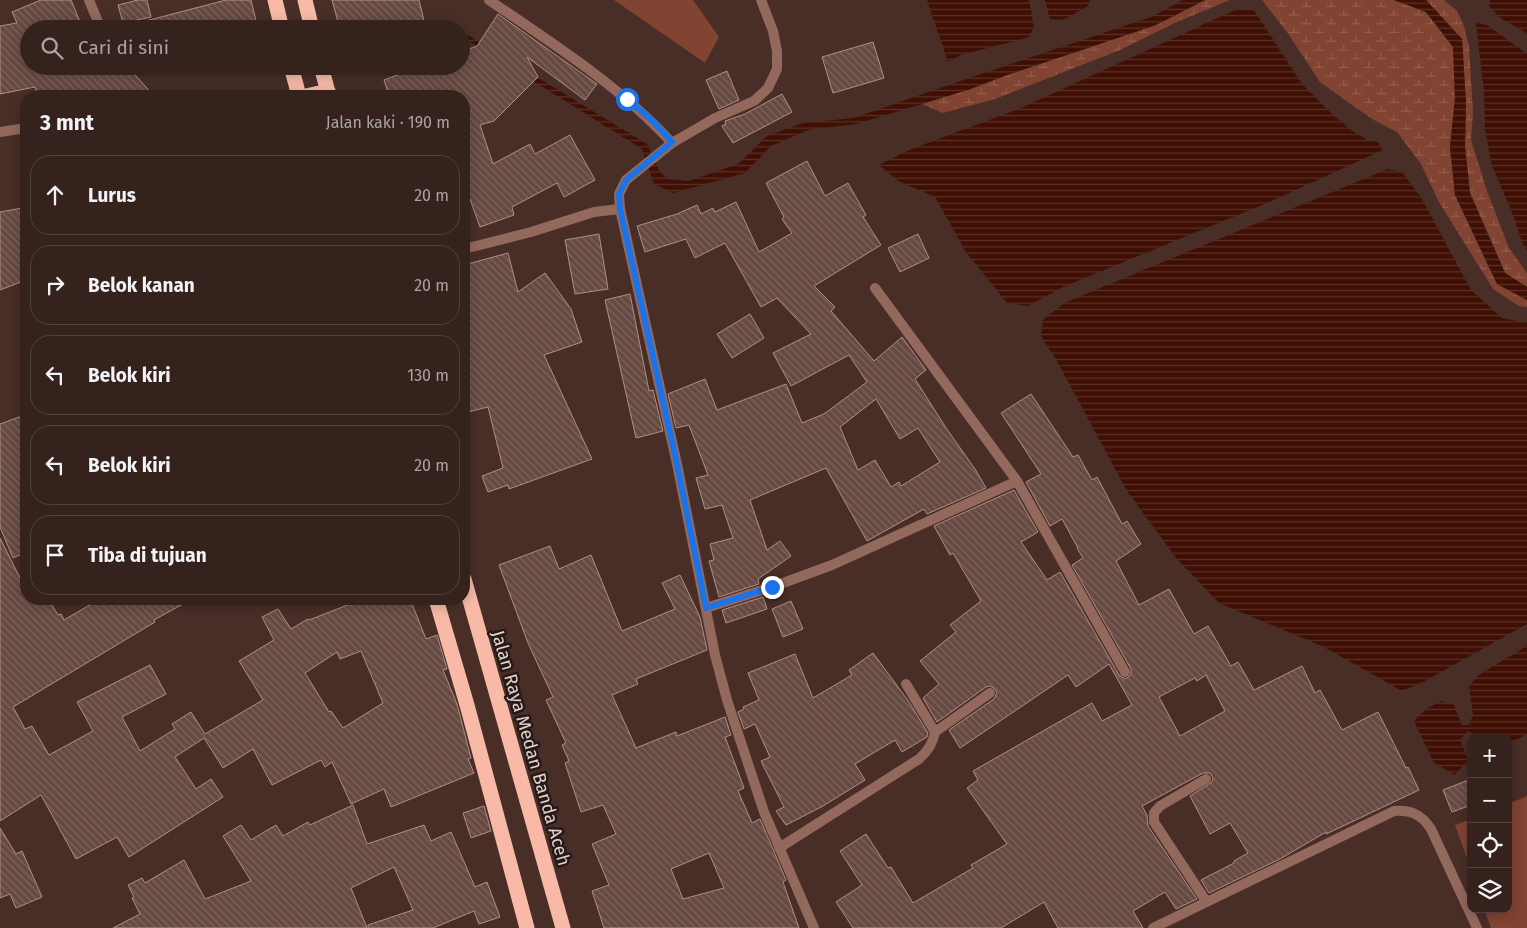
<!DOCTYPE html>
<html lang="id">
<meta charset="utf-8">
<style>
:root{--surface:#36221d;--page:#3d2a26;--text:#f1f3f6;--muted:#aaa4a4;--line:#503f3b}
body{margin:0;font-family:"Fira Sans",sans-serif;background:var(--page);color:var(--text)}
.controls{position:absolute;right:15px;bottom:15px;display:grid;overflow:hidden;border-radius:10px;box-shadow:0 2px 12px #0003}
.controls button{width:45px;height:45px;display:grid;place-items:center;padding:0;border:0;border-bottom:1px solid var(--line);background:var(--surface);color:var(--text);font:25px sans-serif}
.stop{position:absolute;width:15px;height:15px;margin:-11px;border:4px solid #1a73e8;border-radius:50%;background:#fff}
.stop.end{background:#1a73e8;border-color:#fff;box-shadow:0 1px 5px #0008}
.list{margin:0;padding:0;list-style:none}
h2{display:flex;justify-content:space-between;align-items:center;height:65px;margin:0;padding:0 20px;font-size:21px}
h2 small{font-size:16px;font-weight:400;color:var(--muted)}
.list li{display:grid;grid-template-columns:32px 1fr auto;gap:15px;align-items:center;box-sizing:border-box;height:80px;margin:0 10px 10px;padding:0 10px;border:1px solid var(--line);border-radius:20px}
.list b{display:block;font-size:19px;white-space:nowrap}
.list em{font-size:16px;font-style:normal;color:var(--muted)}
.icon{flex:none;width:28px;height:28px;fill:none;stroke:currentColor;stroke-width:2;stroke-linecap:round;stroke-linejoin:round}
.map{position:relative;flex:none;width:1527px;height:928px;overflow:hidden}
.search{position:absolute;background:var(--surface);box-shadow:0 2px 12px #0003;left:20px;top:20px;width:450px;height:55px;display:flex;align-items:center;gap:12px;box-sizing:border-box;padding:0 18px;border-radius:28px;color:var(--muted);font-size:19px}
.panel{position:absolute;background:var(--surface);box-shadow:0 2px 12px #0003;left:20px;top:90px;width:450px;height:515px;border-radius:20px}
.map>svg:first-child{display:block}
.grass{fill:#814332}
.wetland{fill:url(#wetland-marsh)}
.water{fill:url(#water-rules)}
.building{fill:url(#building-back-hatch);stroke:#af8f86;fill-rule:evenodd}
.lines{fill:none;stroke-linecap:round;stroke-linejoin:round}
.street{stroke:#93685d;stroke-width:10}
.highway{stroke:#f8b9a7;stroke-width:15}
.route{stroke:#1a73e8;stroke-width:6}
.labels{text-anchor:middle;stroke-width:5;stroke-linejoin:round;paint-order:stroke}
.street-label{font-size:18px;fill:#e4d2ce;stroke:#261a16}
</style>
<div class="map">
<svg width="1527" height="928" viewBox="0 0 1527 928">
<defs>
<pattern id="wetland-marsh" width="20" height="14" patternUnits="userSpaceOnUse" patternTransform="scale(1.25)"><rect width="20" height="14" fill="#814332"/><path d="M1 5h8M5 5V1M11 12h8M15 12V8" fill="none" stroke="#935d4e"/></pattern>
<pattern id="water-rules" width="6" height="5" patternUnits="userSpaceOnUse" patternTransform="scale(1.25)"><rect width="6" height="5" fill="#3f0f03"/><path d="M0 2.5h6" fill="none" stroke="#5b3127"/></pattern>
<pattern id="building-back-hatch" width="6" height="6" patternUnits="userSpaceOnUse" patternTransform="scale(1.25)"><rect width="6" height="6" fill="#664a42"/><path d="M-1 5l2 2M0 0l6 6M5-1l2 2" fill="none" stroke="#7c635c"/></pattern>
</defs>
<rect width="100%" height="100%" fill="#482e27"/>
<path class="grass" d="M614,0H693L719,37L705,63Z
M1527,796V928H1491L1484,909H1508V804Z
M1471,819V870L1455,825Z"/>
<path class="wetland" d="M1205,0H1230L1177,22L1120,50L995,99L943,113L922,104L1156,25Z
M1262,0H1394L1426,12L1453,47L1455,98L1450,147L1455,195L1497,284L1527,300V307L1519,306L1493,289L1439,202L1421,164L1397,132L1372,119L1320,82L1289,35Z
M1426,0H1444L1457,11L1463,23L1469,46L1473,112L1471,140L1487,191L1509,248L1527,273V287L1505,273L1470,193L1465,146L1466,103L1462,39Z"/>
<path class="water" d="M927,0H1029L1034,27L1029,37L961,55L948,62Z
M1045,0H1090L1088,6L1063,20L1050,19Z
M1183,0H1205L1156,25L1010,74L968,90L856,124L808,130L771,146L745,173L673,193L654,184L642,149L461,36V31L647,144L659,170L667,179L689,181L738,164L767,136L803,123L854,118L963,80L1151,17Z
M1394,0H1426L1462,39L1466,103L1465,146L1470,193L1505,273L1527,287V300L1497,284L1455,195L1450,147L1455,98L1453,47L1426,12Z
M1490,0H1527V33L1502,19L1489,6Z
M1235,10H1254L1302,84L1331,113L1351,130L1369,141L1378,142L1383,150L1267,203L1063,287L1028,306L1007,303L966,252L935,197L898,181L879,165L909,150L1021,108Z
M1476,23L1487,25L1527,54V250L1522,242L1513,215L1491,163L1485,129L1484,92Z
M1388,169L1402,172L1422,199L1471,290L1502,318L1527,323V624L1425,681L1402,691L1324,647L1219,603L1177,559L1127,491L1057,361L1041,336L1043,320L1064,303Z
M1527,646V734L1508,744V737H1480L1468,731L1460,740L1468,760L1455,775L1434,763L1414,721L1426,709L1441,701L1454,705L1462,725H1469L1473,715L1469,686L1479,675Z"/>
<path class="building" d="M41,0H71L83,29H29V66H127L154,96H38L35,87L0,94V26L17,23L12,12Z
M138,0H147L151,17L123,23L118,5Z
M226,0H251L258,29H139L138,23Z
M332,0H419L426,29H340Z
M498,14L597,84L585,100L527,57L538,77L494,121L480,125L493,164L530,144L535,154L570,135L595,180L564,197L557,183L512,207L514,215L480,227L464,182V96H389L384,80L422,66H461V52L477,46Z
M873,42L884,78L833,93L822,57Z
M727,71L739,100L719,109L706,80Z
M782,94L792,112L733,143L722,126L726,124L725,121L745,114Z
M807,161L825,196L848,183L866,215L863,217L881,245L814,286L835,307L831,311L874,361L902,337L926,370L915,379L946,428L975,469L986,488L927,514L924,509L867,541L826,468L750,500L767,550L780,541L791,556L758,579L759,584L719,597L709,561L714,560L710,544L733,538L722,505L705,509L696,478L708,475L689,425L676,428L668,394L705,379L717,410L786,384L802,423L824,414L867,382L849,355L791,386L773,353L811,334L777,298L761,307L725,243L695,258L686,239L645,252L637,226L677,214L697,205L701,214L713,208L715,212L736,202L759,252L792,233L782,219L784,217L766,183ZM876,399L900,439L918,428L940,462L901,486L899,482L891,487L875,460L858,470L840,427Z
M22,208L26,231V280L0,290V212Z
M599,234L608,289L575,294L565,240Z
M918,234L929,258L900,272L888,248Z
M508,253L518,292L545,273L571,309L582,342L544,355L592,459L509,489L508,485L488,492L482,476L503,468L488,407L464,413V265Z
M630,294L649,391L653,390L663,431L636,438L605,300Z
M750,314L764,338L732,358L717,334Z
M1031,394L1073,457L1078,455L1092,480L1097,477L1122,524L1127,521L1141,544L1116,561L1139,605L1169,589L1194,634L1208,626L1231,666L1238,662L1254,690L1302,666L1315,693L1320,690L1342,730L1378,712L1406,768L1408,767L1419,790L1326,834V832L1280,859L1209,893L1201,880L1234,863V861L1248,853L1230,823L1210,834L1190,796L1212,782L1213,778L1210,773H1203L1142,806L1147,815L1148,826L1197,899L1176,909L1165,892L1133,911L1143,928H1058L1044,902L1001,928H853L836,902L862,885L840,851L866,834L888,868L891,867L913,903L973,868L971,865L1007,844L967,788L978,780L973,771L1092,703L1102,721L1132,705L1109,664L1076,687L1068,675L960,748L949,730L994,699L997,693L995,689L990,686L986,687L937,722L923,698L939,684L920,661L956,632L950,625L981,601L953,553L950,555L934,526L1014,490L1038,532L1021,542L1047,580L1060,572L1119,675L1125,679L1131,675V669L1072,565L1083,558L1077,548H1078L1062,519L1050,526L1026,482L1041,474L1001,413ZM1206,675L1225,711L1180,736L1159,697L1195,678L1197,681Z
M22,416L26,428V552L13,558L0,527V424Z
M0,538L26,590V599H48L58,615L61,614L64,620L100,599H192L154,620L155,622L13,707L25,729L32,726L49,755L93,731L77,702L150,665L166,694L122,717L140,751L175,729L172,724L191,712L205,734L263,700L239,661L274,640L262,617L278,609L291,629L308,619L309,620L363,599H410L426,639L437,635L447,669L443,670L457,704L471,758L468,759L474,773L391,807L384,789L351,804L332,762L325,767L321,760L272,785L253,749L223,768L204,738L175,757L196,789L211,779L223,797L129,857L117,837L76,859L41,795L0,821ZM361,651L383,703L343,728L331,711L329,712L305,673L337,652L340,659Z
M550,546L559,569L591,555L622,631L675,609L662,583L680,575L700,617L707,650L636,679L638,684L612,695L636,748L676,732L677,736L725,717L731,735L725,737L744,788L738,791L752,823L760,819L786,880L783,882L799,928H604L592,891L609,885L592,844L616,834L603,805L581,812L565,763L569,761L562,745L566,743L546,700L553,697L528,643L499,565ZM709,853L724,888L683,899L671,869Z
M763,597L767,609L726,623L722,610Z
M791,601L803,629L783,637L772,609Z
M873,653L909,702L928,733L927,737L902,752L895,740L855,764L865,780L823,806L786,825L776,811L784,807L761,761L770,757L755,724L744,729L738,712L744,709L743,707L759,700L748,673L795,654L813,698L852,675L849,670Z
M1471,779V805L1452,812L1443,790Z
M353,805L367,844L424,825L431,841L451,832L475,887L487,882L500,917L479,924L474,911L433,928H368V925L413,910L394,867L351,888L367,928H113L140,914L132,898L134,897L128,885L142,878L145,883L184,860L205,899L251,881L223,836L241,825L251,840L276,825L283,836L308,822L310,825Z
M484,806L491,831L471,838L463,813Z
M0,828L16,854L22,851L42,897L16,908L10,894L0,898Z"/>
<g class="lines">
<path class="street" d="M89,0L101,29
M489,0C552,43 620,86 672,143
M0,132L26,128
M620,209L619,194L626,180L672,143L715,118L754,101L768,88L777,69V51L773,31L761,0
M464,249L531,232L594,212L620,209L677,464L715,655L727,700L764,812L814,928
M875,288L1017,481L1125,672
M706,608L772,587L832,565L1017,481
M935,732L990,693
M779,848L919,759C927,752 933,744 935,732L906,684
M1206,901L1154,822V813L1160,806L1206,779
M1153,928L1394,811C1411,810 1421,814 1431,829L1477,928"/>
<path class="highway" d="M275,0L282,29
M305,0L312,29
M291,66L299,96
M321,66L329,96
M306,96L328,91
M464,579L563,928
M436,599L467,705L527,928"/>
</g>
<g class="lines">
<path class="route" d="M627,99L653,121L672,142L626,180L619,194L620,209L677,464L706,608L772,587"/>
</g>
<g class="labels">
<g class="street-label">
<text transform="translate(531 748) rotate(74)" y="6">Jalan Raya Medan Banda Aceh</text>
</g>
</g>
</svg>
<div class="controls">
<button>+</button>
<button>−</button>
<button><svg class="icon" aria-label="locate" viewBox="0 0 24 24"><circle cx="12" cy="12" r="6"/><path d="M12 2v4M12 18v4M2 12h4M18 12h4"/></svg></button>
<button><svg class="icon" aria-label="layers" viewBox="0 0 24 24"><path d="M12 4l9 5-9 5-9-5zM3 14l9 5 9-5"/></svg></button>
</div>
<div class="stop" style="left:627px;top:99px"></div>
<div class="stop end" style="left:772px;top:587px"></div>
<div class="search"><svg class="icon" aria-label="search" viewBox="0 0 24 24"><circle cx="10" cy="10" r="6"/><path d="M15 15l6 6"/></svg>Cari di sini</div>
<section class="panel">
<h2>3 mnt<small>Jalan kaki · 190 m</small></h2>
<ul class="list">
<li><svg class="icon" aria-label="ahead" viewBox="0 0 24 24"><path d="M12 20V5M6 11l6-6 6 6"/></svg><div><b>Lurus</b></div><em>20 m</em></li>
<li><svg class="icon" aria-label="right" viewBox="0 0 24 24"><path d="M7 20v-9h11M14 6l5 5-5 5"/></svg><div><b>Belok kanan</b></div><em>20 m</em></li>
<li><svg class="icon" aria-label="left" viewBox="0 0 24 24"><path d="M17 20v-9H6M10 6l-5 5 5 5"/></svg><div><b>Belok kiri</b></div><em>130 m</em></li>
<li><svg class="icon" aria-label="left" viewBox="0 0 24 24"><path d="M17 20v-9H6M10 6l-5 5 5 5"/></svg><div><b>Belok kiri</b></div><em>20 m</em></li>
<li><svg class="icon" aria-label="arrive" viewBox="0 0 24 24"><path d="M6 21V4h12l-3 4 3 4H6"/></svg><div><b>Tiba di tujuan</b></div></li>
</ul>
</section>
</div>
